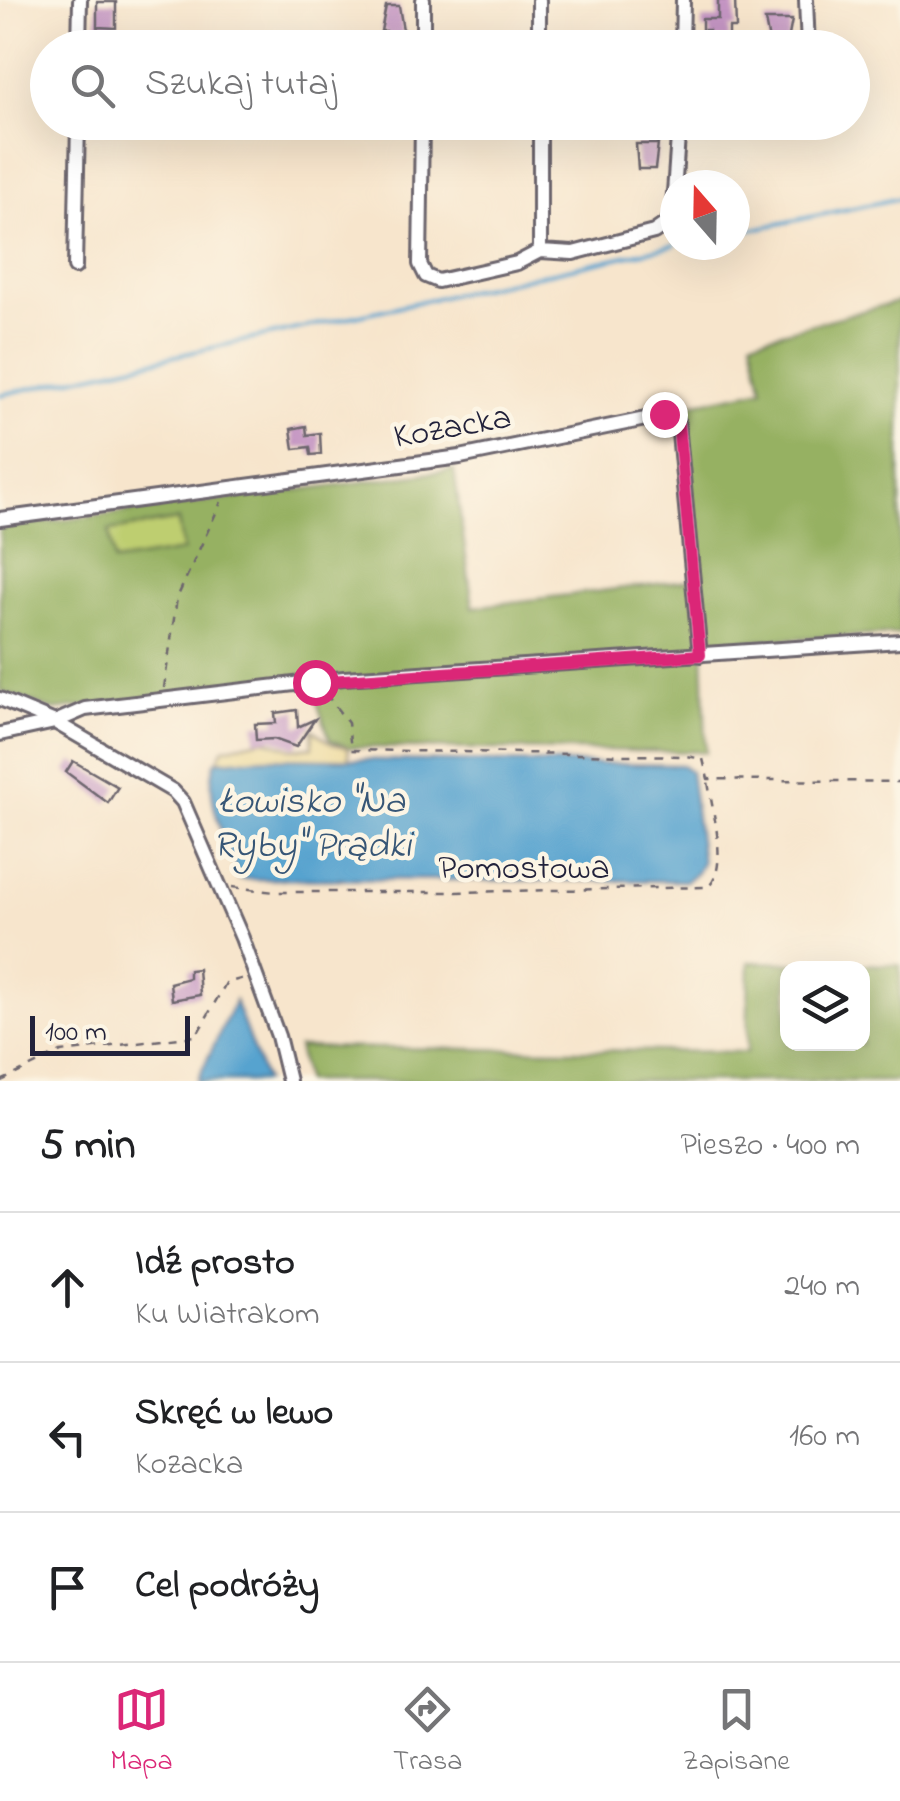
<!DOCTYPE html>
<html lang="pl">
<meta charset="utf-8">
<style>
:root{--surface:#fff;--page:#f2f2f2;--text:#202124;--muted:#757577;--line:#e0e0e0;--accent:#db2777}
body{margin:0;font-family:"Indie Flower",sans-serif;background:var(--page);color:var(--text)}
.controls{position:absolute;right:30px;bottom:30px;display:grid;overflow:hidden;border-radius:20px;box-shadow:0 10px 40px #0002}
.controls button{width:90px;height:90px;display:grid;place-items:center;padding:0;border:0;border-bottom:2px solid var(--line);background:var(--surface);color:var(--text);font:50px sans-serif}
.compass{position:absolute;left:660px;top:170px;width:90px;height:90px;border-radius:50%;background:var(--surface);box-shadow:0 10px 40px #0002;rotate:340deg}
.scale{position:absolute;left:30px;bottom:25px;width:160px;box-sizing:border-box;padding-left:10px;border:5px solid #22223b;border-top:0;font-size:28px;line-height:35px;white-space:nowrap;color:#22223b;-webkit-text-stroke:8px #fcf5e5;paint-order:stroke}
.stop{position:absolute;width:30px;height:30px;margin:-22px;border:8px solid #db2777;border-radius:50%;background:#fff}
.stop.end{background:#db2777;border-color:#fff;box-shadow:0 2px 10px #0008}
.list{margin:0;padding:0;list-style:none}
h2{display:flex;justify-content:space-between;align-items:center;height:130px;margin:0;padding:0 40px;font-size:42px}
h2 small{font-size:32px;font-weight:400;color:var(--muted)}
.list li{display:grid;grid-template-columns:65px 1fr auto;gap:30px;align-items:center;box-sizing:border-box;height:150px;padding:0 40px;border-top:2px solid var(--line)}
.list b{display:block;font-size:38px;white-space:nowrap}
.list p{margin:0;font-size:32px;white-space:nowrap;color:var(--muted)}
.list em{font-size:32px;font-style:normal;color:var(--muted)}
.icon{flex:none;width:55px;height:55px;fill:none;stroke:currentColor;stroke-width:2;stroke-linecap:round;stroke-linejoin:round}
.map{position:relative;flex:none;width:900px;height:1081px;overflow:hidden}
.search{position:absolute;background:var(--surface);box-shadow:0 10px 40px #0002;left:30px;right:30px;top:30px;height:110px;display:flex;align-items:center;gap:25px;box-sizing:border-box;padding:0 35px;border-radius:55px;color:var(--muted);font-size:38px}
.sheet{height:580px;background:var(--surface)}
nav{display:flex;justify-content:space-around;align-items:center;box-sizing:border-box;height:140px;border-top:2px solid var(--line);background:var(--surface);font-size:28px;color:var(--muted)}
nav a{display:grid;justify-items:center;gap:5px}
nav .on{color:var(--accent)}
.map>svg:first-child{display:block}
.green{fill:#bece70;stroke:#707856;stroke-width:2.5}
.forest{fill:#96b162;stroke:#5c6a4e;stroke-width:2.5;fill-rule:evenodd}
.sand{fill:#eeda9e;stroke:#887e6c;stroke-width:2.5}
.water{fill:#56a3cf;stroke:#3c6285;stroke-width:2.5}
.lines{fill:none;stroke-linecap:round;stroke-linejoin:round}
.stream{stroke:#56a3cf;stroke-width:4}
.building{fill:#c495c3}
.minor-casing{stroke:#6d666e;stroke-width:18}
.path{stroke:#6d666e;stroke-width:2.5;stroke-dasharray:8 8;stroke-linecap:butt}
.minor{stroke:#fff;stroke-width:12}
.route{stroke:#db2777;stroke-width:12}
.labels{text-anchor:middle;stroke-width:9;stroke-linejoin:round;paint-order:stroke}
.street-label{font-size:35px;fill:#22223b;stroke:#fcf5e5}
.water-label{font-size:38px;font-style:italic;fill:#375676;stroke:#fcf5e5}
</style>
<div class="map">
<svg width="900" height="1081" viewBox="0 0 900 1081">
<rect width="100%" height="100%" fill="#fcf5e5"/>
<filter id="ink" filterUnits="userSpaceOnUse"><feTurbulence type="fractalNoise" baseFrequency=".01" numOctaves="2"/><feDisplacementMap in="SourceGraphic" scale="20" xChannelSelector="R" yChannelSelector="G"/><feConvolveMatrix kernelMatrix="1 2 1 2 8 2 1 2 1" color-interpolation-filters="sRGB"/></filter>
<filter id="wash" filterUnits="userSpaceOnUse"><feTurbulence type="fractalNoise" baseFrequency=".0048" numOctaves="4" result="noise"/><feDisplacementMap in="SourceGraphic" scale="40" xChannelSelector="R" yChannelSelector="G"/><feGaussianBlur stdDeviation="2.25" result="paint"/><feColorMatrix in="noise" values="0 0 0 0 0 0 0 0 0 0 0 0 0 0 0 0 0 1.4 0 .05"/><feComposite in="paint" operator="in"/></filter>
<g filter="url(#wash)">
<rect width="100%" height="100%" fill="#f7e5cc"/>
<path class="green" d="M178,520L183,551L114,563L109,531Z"/>
<path class="forest" d="M900,301V634L703,642L706,752L348,747L330,740L309,679L54,710L0,691V528L454,470L473,607L696,579L682,406L763,389L752,340ZM178,520L183,551L114,562L109,531Z
M749,962L900,965V1081H305L298,1047L747,1052ZM862,968V1044H788V968Z"/>
<path class="sand" d="M312,729L332,744L348,747L349,759L217,761L224,748L264,739L292,749L313,747Z"/>
<path class="water" d="M265,758L682,765L690,771L702,862L697,873L685,881L239,879C228,843 201,797 216,761Z
M235,1001L265,1081H197Z"/>
<g class="lines">
<path class="stream" d="M735,233L900,198
M0,395L675,245"/>
</g>
<g id="blocks">
<path class="building" d="M718,0H735L736,28H729V40H710L709,30H702V19H718Z
M97,2H116V28L97,27Z
M386,6H399L404,36H386V31H381Z
M765,20H792L787,46H770Z
M636,144H658L655,169H638Z
M306,426L307,435L320,433L321,454L311,455L310,447L294,449L291,429Z
M297,710L298,727L315,719L296,747L274,739L256,740L255,724L276,723L275,713Z
M73,761L118,787L108,803L66,772Z
M198,969L200,995L172,1000L170,983L189,978V970Z"/>
</g>
</g>
<g filter="url(#ink)">
<use href="#blocks" fill-opacity="0" stroke="#6d666e" stroke-width="2.5"/>
<g class="lines">
<defs>
<path id="minor" d="M539,0V48
M806,0L808,48
M79,48L80,0
M423,48V0
M682,48L683,0
M422,122L420,264L426,276L438,281L517,263L540,251L573,253L654,232L668,222L673,207L679,122
M540,122V251
M75,267L78,122
M0,519L460,457L670,414L678,423L700,655
M0,699L55,722L173,791L183,802L242,938L278,1036L289,1081
M0,734L55,722L85,709L344,678L900,641"/>
</defs>
<use href="#minor" class="minor-casing"/>
<path class="path" d="M164,688L177,598L221,502
M326,694L348,723L351,750L686,756L703,759L708,779L900,782
M232,887L275,892H457L708,887C730,868 711,807 708,781
M1,1081L61,1052L196,1036L226,983L244,978"/>
<use href="#minor" class="minor"/>
</g>
</g>
<g class="lines" filter="url(#ink)">
<path class="route" d="M315,682L700,655L678,423L664,414"/>
</g>
<g class="labels">
<g class="street-label">
<text transform="translate(452 425) rotate(-10)" y="12">Kozacka</text>
<text x="524" y="878">Pomostowa</text>
</g>
<g class="water-label">
<text x="312" y="812">Łowisko "Na<tspan x="312" dy="44">Ryby" Prądki</tspan></text>
</g>
</g>
</svg>
<div class="controls">
<button><svg class="icon" aria-label="layers" viewBox="0 0 24 24"><path d="M12 4l9 5-9 5-9-5zM3 14l9 5 9-5"/></svg></button>
</div>
<svg class="compass" viewBox="-18 -18 36 36"><path d="M0-13l5 13h-10z" fill="#e53935"/><path d="M0 13l5-13h-10z" fill="#757577"/></svg>
<div class="scale">100 m</div>
<div class="stop" style="left:315px;top:682px"></div>
<div class="stop end" style="left:664px;top:414px"></div>
<div class="search"><svg class="icon" aria-label="search" viewBox="0 0 24 24"><circle cx="10" cy="10" r="6"/><path d="M15 15l6 6"/></svg>Szukaj tutaj</div>
</div>
<section class="sheet">
<h2>5 min<small>Pieszo · 400 m</small></h2>
<ul class="list">
<li><svg class="icon" aria-label="ahead" viewBox="0 0 24 24"><path d="M12 20V5M6 11l6-6 6 6"/></svg><div><b>Idź prosto</b><p>Ku Wiatrakom</p></div><em>240 m</em></li>
<li><svg class="icon" aria-label="left" viewBox="0 0 24 24"><path d="M17 20v-9H6M10 6l-5 5 5 5"/></svg><div><b>Skręć w lewo</b><p>Kozacka</p></div><em>160 m</em></li>
<li><svg class="icon" aria-label="arrive" viewBox="0 0 24 24"><path d="M6 21V4h12l-3 4 3 4H6"/></svg><div><b>Cel podróży</b></div></li>
</ul>
</section>
<nav>
<a class="on"><svg class="icon" aria-label="map" viewBox="0 0 24 24"><path d="M3 6l6-2 6 2 6-2v14l-6 2-6-2-6 2zM9 4v14M15 6v14"/></svg>Mapa</a>
<a><svg class="icon" aria-label="directions" viewBox="0 0 24 24"><path d="M12 3l9 9-9 9-9-9zM9 14v-3h6M13 9l2 2-2 2"/></svg>Trasa</a>
<a><svg class="icon" aria-label="saved" viewBox="0 0 24 24"><path d="M7 4h10v16l-5-4-5 4z"/></svg>Zapisane</a>
</nav>
